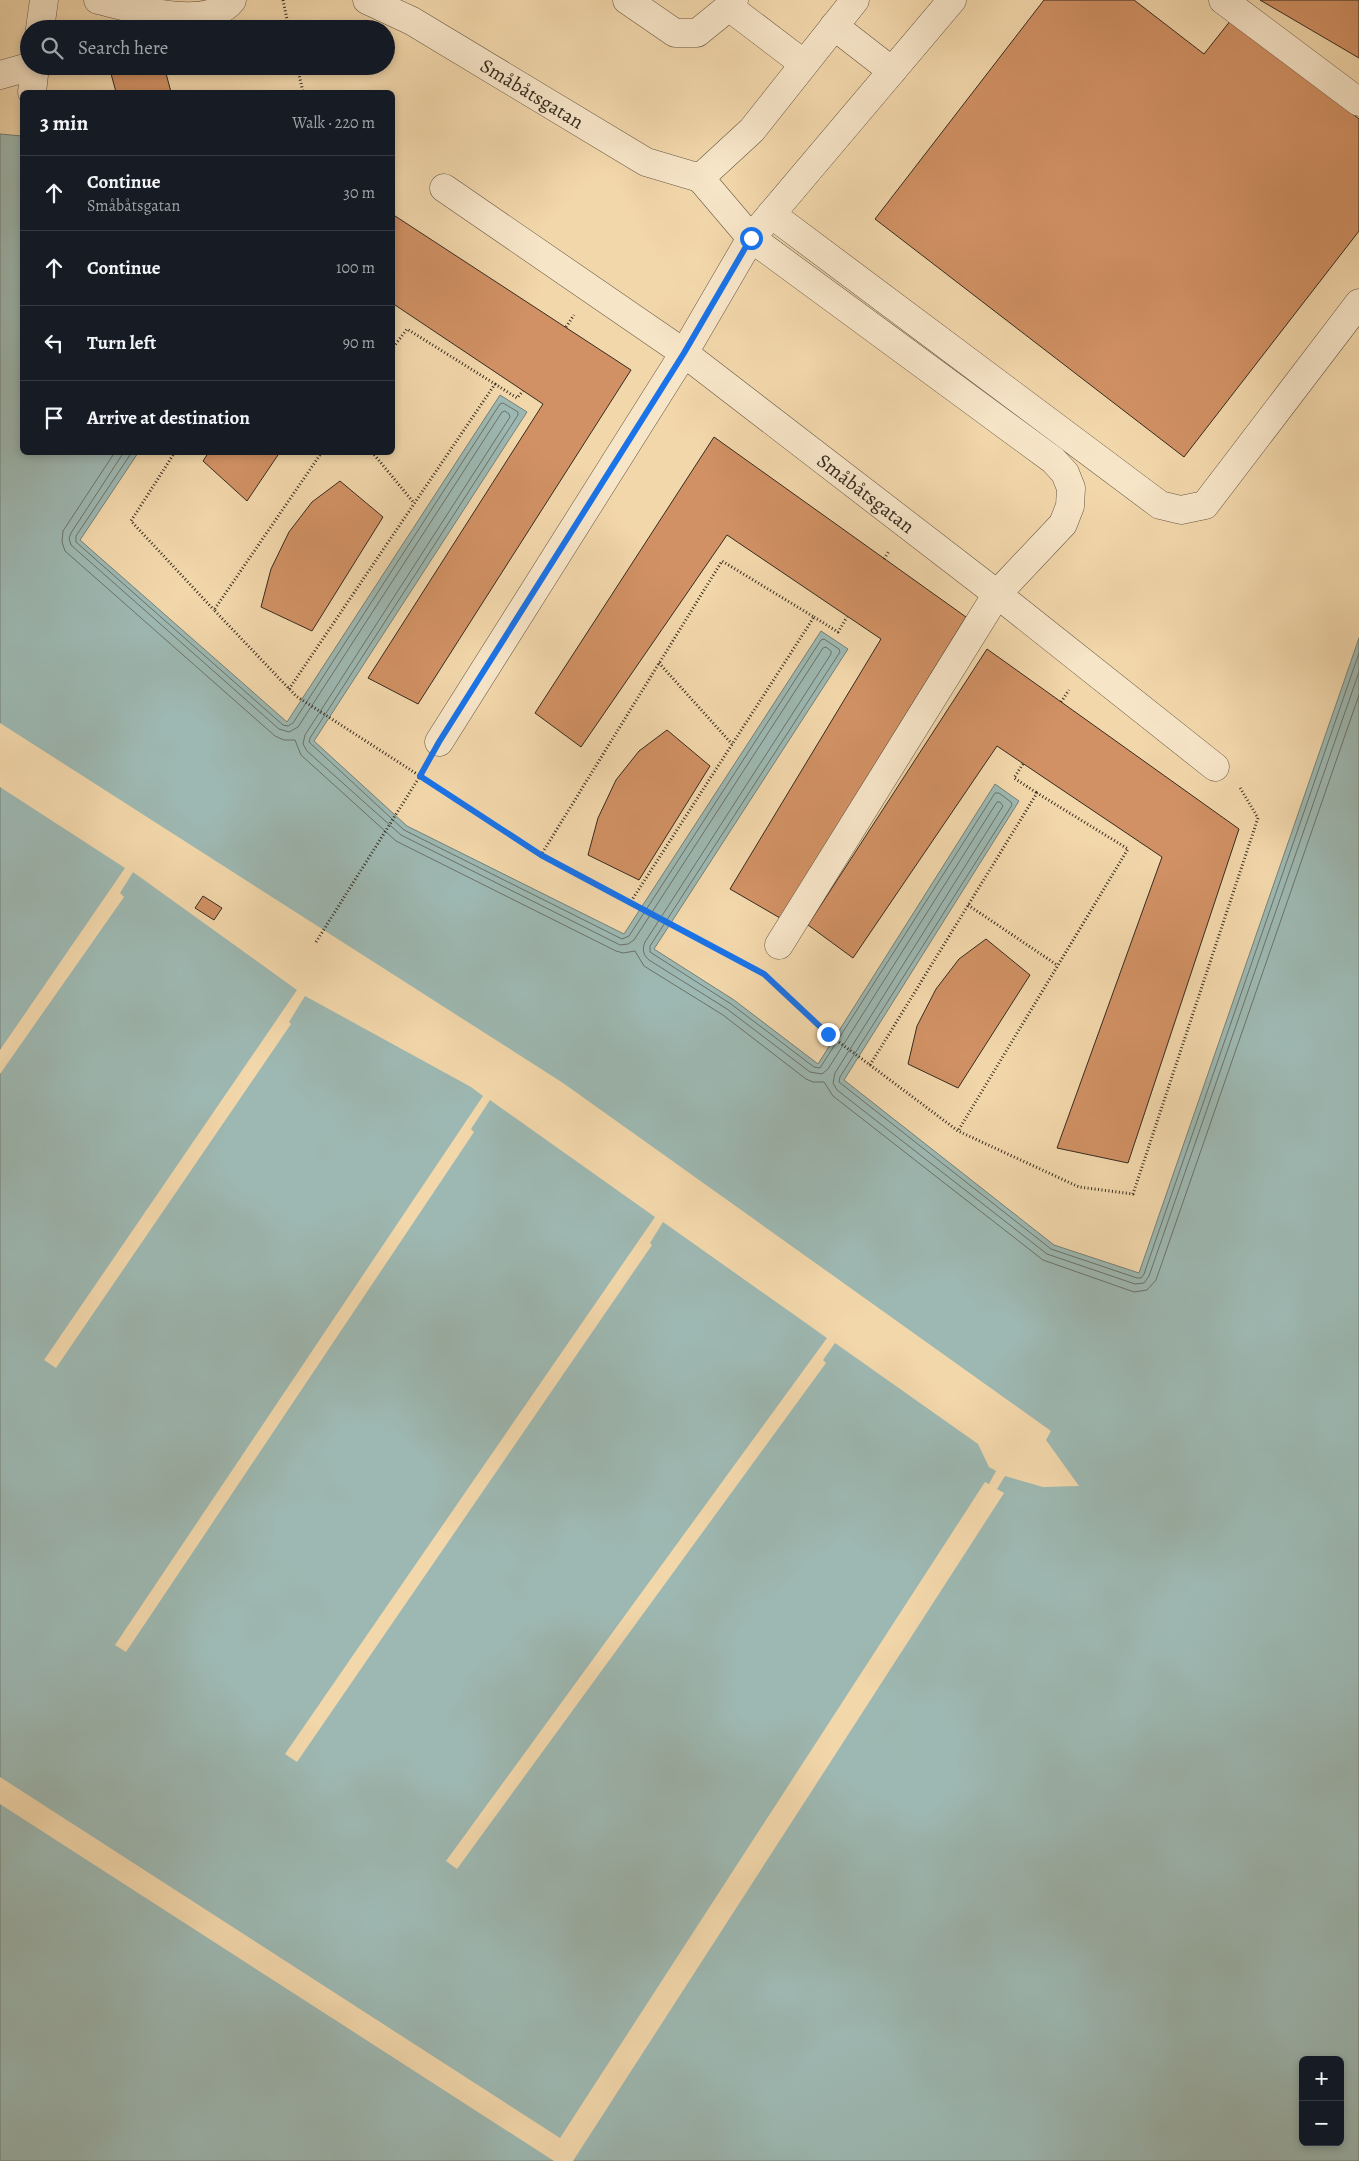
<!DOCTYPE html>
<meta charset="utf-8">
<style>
:root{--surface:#171b24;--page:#20242c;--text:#f1f3f6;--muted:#9ea1a6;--line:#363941}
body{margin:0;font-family:Alegreya,serif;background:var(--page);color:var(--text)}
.controls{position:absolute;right:15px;bottom:15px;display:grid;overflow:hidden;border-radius:8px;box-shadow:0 2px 8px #0003}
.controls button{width:45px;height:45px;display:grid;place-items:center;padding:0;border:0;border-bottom:1px solid var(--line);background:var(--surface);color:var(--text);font:25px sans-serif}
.stop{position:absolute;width:15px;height:15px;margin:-11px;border:4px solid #1a73e8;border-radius:50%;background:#fff}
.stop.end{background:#1a73e8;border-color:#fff;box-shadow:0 1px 5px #0008}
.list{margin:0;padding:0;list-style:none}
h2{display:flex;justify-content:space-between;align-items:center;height:65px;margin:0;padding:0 20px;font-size:21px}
h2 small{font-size:16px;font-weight:400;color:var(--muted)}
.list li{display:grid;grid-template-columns:32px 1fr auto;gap:15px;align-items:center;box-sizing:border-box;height:75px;padding:0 20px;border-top:1px solid var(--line)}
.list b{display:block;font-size:19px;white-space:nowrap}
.list p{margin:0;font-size:16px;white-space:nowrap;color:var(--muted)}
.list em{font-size:16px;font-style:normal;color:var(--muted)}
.icon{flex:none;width:28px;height:28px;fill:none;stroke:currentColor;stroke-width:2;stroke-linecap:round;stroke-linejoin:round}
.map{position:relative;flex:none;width:1359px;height:2161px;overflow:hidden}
.search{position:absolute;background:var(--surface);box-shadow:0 2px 8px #0003;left:20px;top:20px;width:375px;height:55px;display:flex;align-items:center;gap:12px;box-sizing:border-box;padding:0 18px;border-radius:28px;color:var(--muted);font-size:19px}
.panel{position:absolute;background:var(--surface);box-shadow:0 2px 8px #0003;left:20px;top:90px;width:375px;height:365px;border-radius:8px}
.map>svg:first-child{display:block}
.water{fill:#9db8b2;stroke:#748078;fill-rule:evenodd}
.pier{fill:#f2d7ab}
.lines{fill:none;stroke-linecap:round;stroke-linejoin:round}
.shore{stroke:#6a7269;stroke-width:1}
.building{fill:#d19164;stroke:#362b20}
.minor-casing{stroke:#655643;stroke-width:29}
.path{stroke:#362b20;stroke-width:3;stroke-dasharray:1 2.5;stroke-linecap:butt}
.minor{stroke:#f7e5c8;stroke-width:28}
.route{stroke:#1a73e8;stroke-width:6}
.labels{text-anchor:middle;stroke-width:4.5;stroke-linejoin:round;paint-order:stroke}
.street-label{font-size:20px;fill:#362b20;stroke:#f7e5c8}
</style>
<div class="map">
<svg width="1359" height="2161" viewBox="0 0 1359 2161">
<rect width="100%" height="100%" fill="#f2d7ab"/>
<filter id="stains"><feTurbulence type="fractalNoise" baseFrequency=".004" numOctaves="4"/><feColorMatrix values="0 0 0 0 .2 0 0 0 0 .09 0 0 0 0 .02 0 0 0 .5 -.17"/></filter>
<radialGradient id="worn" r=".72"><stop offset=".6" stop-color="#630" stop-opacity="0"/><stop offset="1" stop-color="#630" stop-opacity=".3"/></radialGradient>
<path class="water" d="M0,134L22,136V452L138,453L80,540L287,722L500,395L527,412L314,741L407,826L624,934L821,631L848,649L654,949L734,1000L818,1064L995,784L1019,801L844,1080L1054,1245L1139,1273L1359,638V2161H0ZM1303,2060H1340V2142H1303Z"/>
<path class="pier" d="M0,723L563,1083L1051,1431L1046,1440L1079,1486L1043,1487L1005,1476L997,1489L1004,1493L573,2161H554L0,1804V1777L560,2138L985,1482L989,1484L996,1471L989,1467L978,1444L835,1343L823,1360L826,1363L457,1869L446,1861L827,1338L663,1222L650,1243L652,1245L297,1762L285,1754L655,1217L490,1100L471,1129L474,1132L126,1652L115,1645L483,1096L471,1087L305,996L289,1022L291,1024L56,1368L44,1360L297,990L133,872L120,893L124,897L0,1074V1050L125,868L0,787Z"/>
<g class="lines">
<path class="shore" d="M115,452L63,531L62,542L65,551L275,736L284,740H295L301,755L396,841L616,951L623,953L635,951L644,966L723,1015L806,1079L813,1082H824L833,1096L1043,1260L1134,1292L1147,1290L1156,1280L1359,695
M124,452L71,533L69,538L71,545L279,729L289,732L298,727L502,412L505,411L509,414L510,417L305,735L303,744L307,751L401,835L620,945L628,944L634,940L823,648L826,647L831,651V654L645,942C642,949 643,955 649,960L727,1009L810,1072L822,1074L828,1069L997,802H1000L1003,806L835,1073L833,1083L837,1090L1047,1254L1135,1284L1144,1283L1149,1276L1359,672
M132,452L76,536V542L283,725L288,726L293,723L500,404L503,403L518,412V415L310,738L309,742L404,830L622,939L629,936L821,640L824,639L839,649L840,652L650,946V952L731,1004L814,1067L820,1068L995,793H999L1011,802L1012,805L840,1077L839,1082L1051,1249L1137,1278H1141L1144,1274L1359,653"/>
</g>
<path class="building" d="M1044,0H1134L1204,54L1231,20L1359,119V231L1184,457L875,219Z
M1260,0H1359V58Z
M126,66H164L171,92H116L110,70Z
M392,214L631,370L418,704L368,678L543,404L392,303Z
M714,437L966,617L780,918L730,889L881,639L727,535L581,747L535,713Z
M209,452H280L247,501L203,461Z
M340,481L383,517L312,631L261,607L271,569L289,532L312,502Z
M987,649L1239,829L1128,1163L1057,1148L1162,857L997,746L853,958L808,925Z
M667,730L710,766L639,880L588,855L598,818L616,780L639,751Z
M203,896L222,908L214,920L195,908Z
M986,939L1030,975L958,1088L908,1064L917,1026L936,989L959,959Z"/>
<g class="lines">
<defs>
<g id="minor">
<path d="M98,0C131,8 208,32 232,0"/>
<path id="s1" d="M367,0L412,21L646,162L700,178L752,130L855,0"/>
<path d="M627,0L675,33H697L729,7L734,0"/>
<path d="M1223,0L1359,102"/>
<path d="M729,7L804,64"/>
<path d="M834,26L892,71"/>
<path d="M40,29L44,0"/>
<path d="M0,75L32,66"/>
<path d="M32,92L35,66"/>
<path id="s2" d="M444,188L684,353L997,594L1215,767"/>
<path d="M771,214L1160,505L1181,510L1205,505L1359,303"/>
<path d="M439,742L684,353L751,238L700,178"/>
<path d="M779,945L997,594L1063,524L1070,506L1071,488L1065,473L1053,460L751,238L952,0"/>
</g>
</defs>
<use href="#minor" class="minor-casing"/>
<path class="path" d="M283,0L289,29
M297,66L303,92
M566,327L574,315
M495,384L517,398L523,391
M175,452L131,521L214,610
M322,452L214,610L296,696L420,776L424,768
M372,452L414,503
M884,559L889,551
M814,617L838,632L847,617
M659,663L732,744
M289,689L495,384L407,329L392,349
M1061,702L1069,690
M1023,764L1014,778L1037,793
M541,855L630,903
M968,905L1057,965
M316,942L420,776L541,855L722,561L814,617L630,903L759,971
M764,974L828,1034L870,1065L1037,793L1128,849L958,1131
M870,1065L958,1131L1079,1187L1133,1194L1258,818L1239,786"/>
<use href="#minor" class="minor"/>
</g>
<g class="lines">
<path class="route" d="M751,238L684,353L439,742L420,776L541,855L764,974L828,1034"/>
</g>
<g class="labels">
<g class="street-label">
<text dy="7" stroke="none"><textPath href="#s1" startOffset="190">Småbåtsgatan</textPath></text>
<text dy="7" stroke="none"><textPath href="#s2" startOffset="521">Småbåtsgatan</textPath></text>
</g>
</g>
<rect width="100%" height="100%" filter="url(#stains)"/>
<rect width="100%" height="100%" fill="url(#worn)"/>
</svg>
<div class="controls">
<button>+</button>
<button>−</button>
</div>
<div class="stop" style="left:751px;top:238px"></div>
<div class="stop end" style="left:828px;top:1034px"></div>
<div class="search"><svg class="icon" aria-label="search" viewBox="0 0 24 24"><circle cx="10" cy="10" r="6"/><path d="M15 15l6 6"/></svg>Search here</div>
<section class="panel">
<h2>3 min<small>Walk · 220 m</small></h2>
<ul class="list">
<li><svg class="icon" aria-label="ahead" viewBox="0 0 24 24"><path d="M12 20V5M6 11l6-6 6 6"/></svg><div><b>Continue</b><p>Småbåtsgatan</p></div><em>30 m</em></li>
<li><svg class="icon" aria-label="ahead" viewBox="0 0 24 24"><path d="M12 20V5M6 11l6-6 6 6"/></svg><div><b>Continue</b></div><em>100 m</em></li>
<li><svg class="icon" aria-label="left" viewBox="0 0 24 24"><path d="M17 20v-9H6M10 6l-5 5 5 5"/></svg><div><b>Turn left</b></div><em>90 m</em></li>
<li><svg class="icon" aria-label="arrive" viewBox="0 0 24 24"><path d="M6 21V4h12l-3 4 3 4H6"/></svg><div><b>Arrive at destination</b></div></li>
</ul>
</section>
</div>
